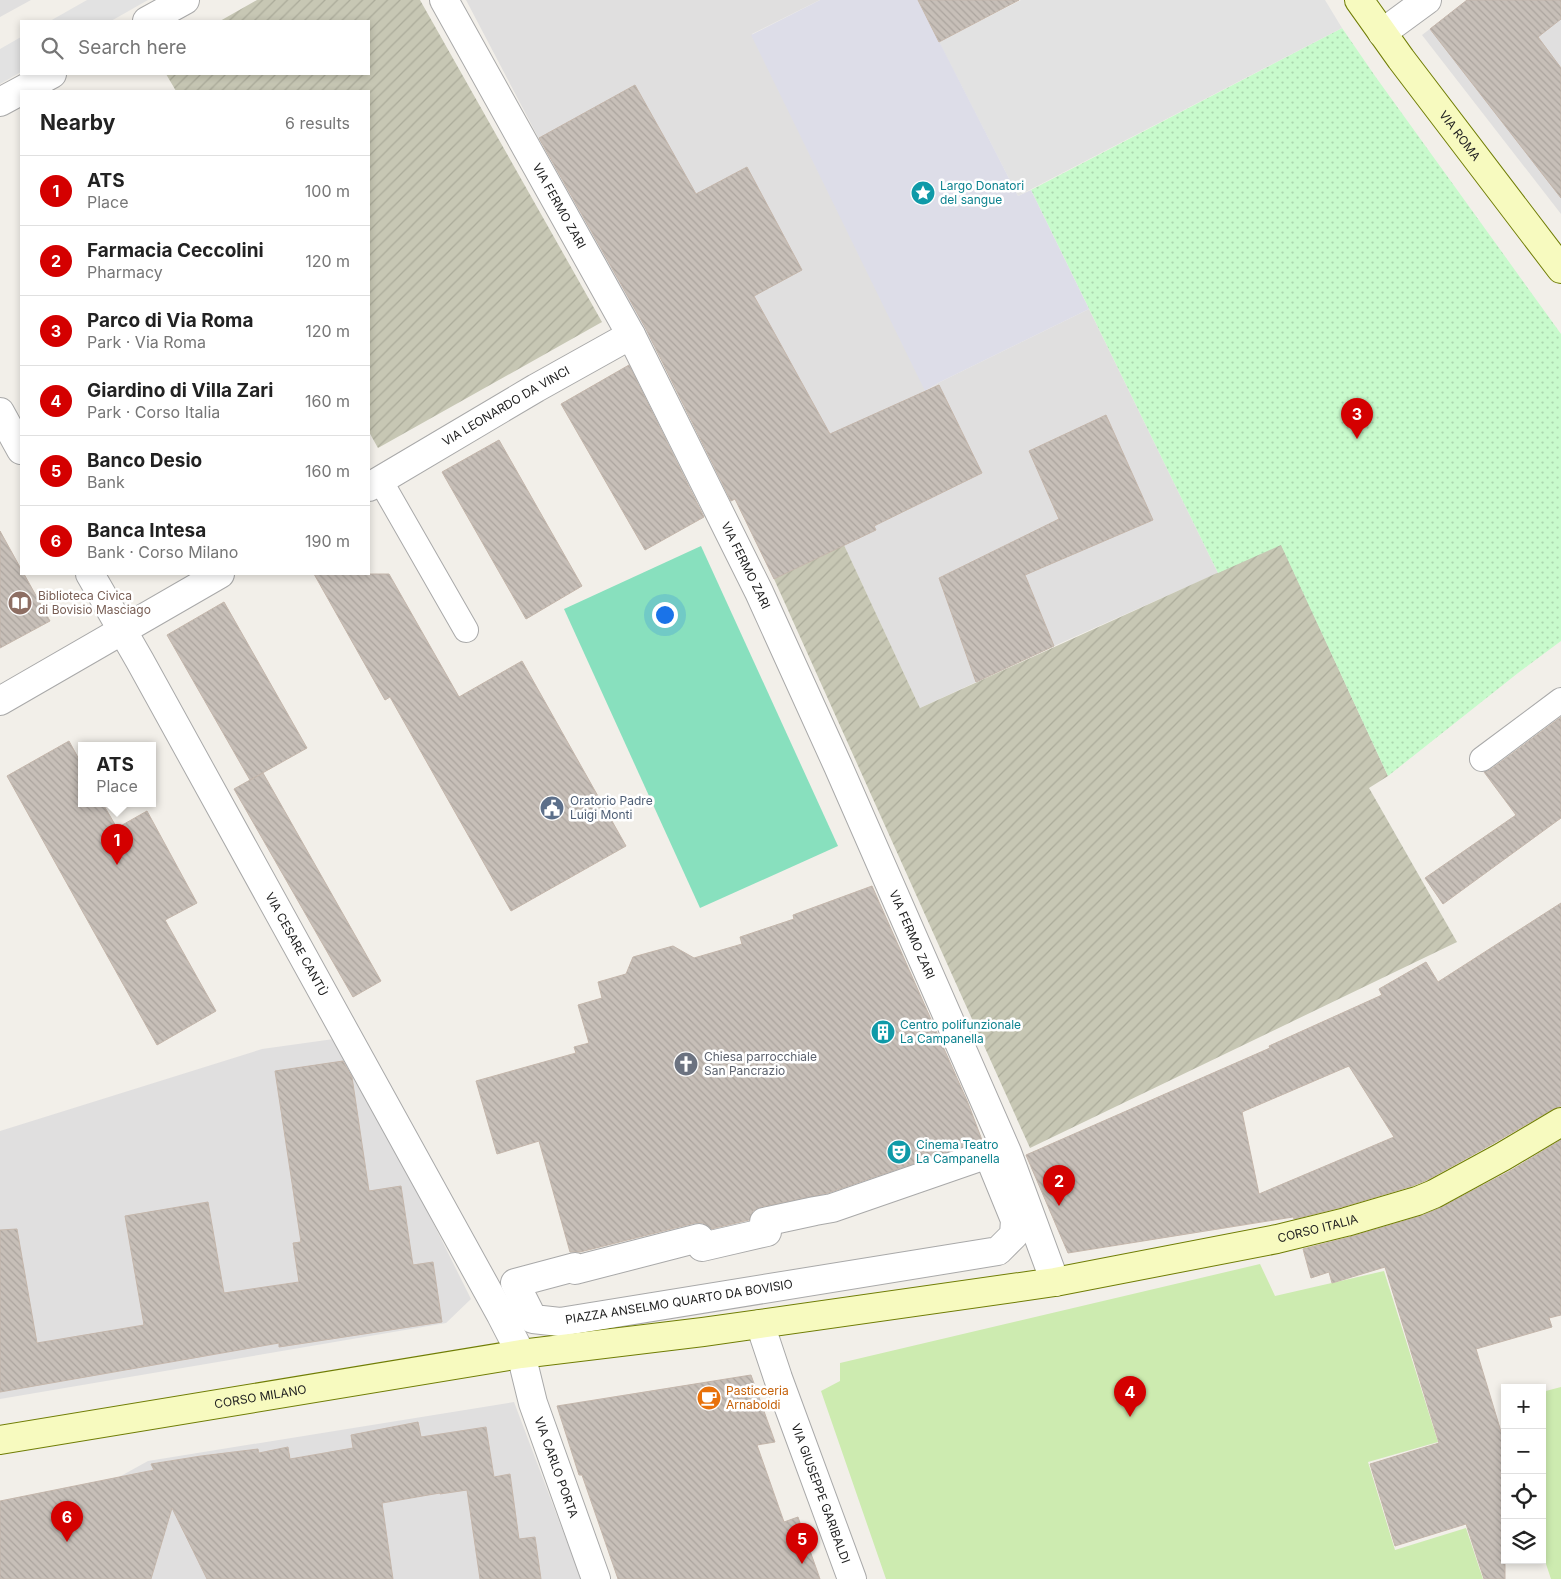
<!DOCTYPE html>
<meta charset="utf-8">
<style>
:root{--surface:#fff;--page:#f2f2f2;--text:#222;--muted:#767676;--line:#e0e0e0;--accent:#d40000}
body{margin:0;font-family:Inter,sans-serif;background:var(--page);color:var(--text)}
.controls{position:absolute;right:15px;bottom:15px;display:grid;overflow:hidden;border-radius:0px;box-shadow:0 2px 8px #0003}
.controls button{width:45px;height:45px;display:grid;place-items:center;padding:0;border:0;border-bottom:1px solid var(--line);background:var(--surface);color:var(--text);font:25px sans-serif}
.you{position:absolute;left:664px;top:614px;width:18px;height:18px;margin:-12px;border:4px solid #fff;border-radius:50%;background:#1a73e8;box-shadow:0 0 0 8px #1a73e833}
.badge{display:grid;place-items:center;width:32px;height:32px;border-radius:50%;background:var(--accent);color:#fff;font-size:16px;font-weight:700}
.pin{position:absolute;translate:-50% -41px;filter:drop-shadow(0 1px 2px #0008)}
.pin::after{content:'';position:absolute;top:26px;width:18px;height:15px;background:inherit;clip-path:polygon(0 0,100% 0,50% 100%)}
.popup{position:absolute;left:78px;top:742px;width:78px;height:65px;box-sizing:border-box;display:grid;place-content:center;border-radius:0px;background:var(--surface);filter:drop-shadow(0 1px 4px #0005);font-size:16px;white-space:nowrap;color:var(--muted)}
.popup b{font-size:19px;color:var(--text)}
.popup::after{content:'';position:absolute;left:50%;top:100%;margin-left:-10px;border:10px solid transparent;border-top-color:var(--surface)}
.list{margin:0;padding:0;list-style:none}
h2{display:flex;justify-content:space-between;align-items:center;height:65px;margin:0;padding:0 20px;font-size:21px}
h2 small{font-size:16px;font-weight:400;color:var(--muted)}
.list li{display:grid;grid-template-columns:32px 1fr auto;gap:15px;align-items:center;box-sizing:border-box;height:70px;padding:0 20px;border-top:1px solid var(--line)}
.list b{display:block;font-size:19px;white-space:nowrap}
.list p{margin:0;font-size:16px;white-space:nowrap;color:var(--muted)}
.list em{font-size:16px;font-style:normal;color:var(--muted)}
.icon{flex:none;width:28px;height:28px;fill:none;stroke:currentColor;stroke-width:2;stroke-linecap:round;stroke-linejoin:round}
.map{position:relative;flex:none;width:1561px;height:1579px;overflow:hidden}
.search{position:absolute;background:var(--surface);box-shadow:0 2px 8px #0003;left:20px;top:20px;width:350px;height:55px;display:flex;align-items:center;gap:12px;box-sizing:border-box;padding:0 18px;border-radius:0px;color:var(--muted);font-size:19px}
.panel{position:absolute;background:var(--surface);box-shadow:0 2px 8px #0003;left:20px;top:90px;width:350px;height:485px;border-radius:0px}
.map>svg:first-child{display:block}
.residential{fill:#e0dfdf}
.construction{fill:url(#construction-furrows)}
.park{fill:url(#park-dots)}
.garden{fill:#cdebb0}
.pitch{fill:#88e0be}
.parking{fill:#e2e2e2}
.plaza{fill:#dddde8}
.building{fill:url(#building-back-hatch);stroke:#c4b6ab;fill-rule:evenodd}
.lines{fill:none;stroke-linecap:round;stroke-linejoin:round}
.lane-casing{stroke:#a9a9a9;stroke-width:26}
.street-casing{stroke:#a9a9a9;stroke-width:30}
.secondary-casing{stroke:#707d05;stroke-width:30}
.lane{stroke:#fff;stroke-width:24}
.street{stroke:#fff;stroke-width:28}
.secondary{stroke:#f7fabf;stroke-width:28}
.labels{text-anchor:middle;stroke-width:5;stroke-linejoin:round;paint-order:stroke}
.street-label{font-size:12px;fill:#222;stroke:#fff}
.culture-label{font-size:12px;fill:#0d838f;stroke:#fff;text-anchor:start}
.education-label{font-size:12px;fill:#785e54;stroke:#fff;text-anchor:start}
.service-label{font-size:12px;fill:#4e5e75;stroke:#fff;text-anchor:start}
.worship-label{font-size:12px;fill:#5b616d;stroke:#fff;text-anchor:start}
.food-label{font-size:12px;fill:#c56008;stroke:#fff;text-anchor:start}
</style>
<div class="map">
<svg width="1561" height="1579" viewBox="0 0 1561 1579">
<defs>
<pattern id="construction-furrows" width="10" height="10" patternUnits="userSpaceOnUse" patternTransform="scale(1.25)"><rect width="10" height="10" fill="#c7c7b4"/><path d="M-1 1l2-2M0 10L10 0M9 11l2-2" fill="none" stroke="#abab9a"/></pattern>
<pattern id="park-dots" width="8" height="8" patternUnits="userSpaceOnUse" patternTransform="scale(1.25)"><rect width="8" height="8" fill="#c8facc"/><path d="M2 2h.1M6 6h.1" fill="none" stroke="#acd6af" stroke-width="1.8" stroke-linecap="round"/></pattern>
<pattern id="building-back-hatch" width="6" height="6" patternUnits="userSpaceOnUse" patternTransform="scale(1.25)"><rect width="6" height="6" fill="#c7bfb8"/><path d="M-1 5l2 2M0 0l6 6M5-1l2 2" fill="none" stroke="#aba49e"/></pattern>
</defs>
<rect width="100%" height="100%" fill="#f2efe9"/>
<path class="residential" d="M0,0H31L0,17Z
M466,0H820L752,34L926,391L940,382L1089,309L1218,573L1054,646L920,708L844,545L774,579L716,459L539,139Z
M1468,0H1561V214L1422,35Z
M341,1038L471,1299L446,1323L0,1399V1131L262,1049Z
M514,1402L581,1579H0L119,1477L148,1461Z"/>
<path class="construction" d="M257,0H420L602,322L378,448L369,432V91H176L166,74H369V21H220Z
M1281,544L1388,776L1369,788L1457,942L1030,1148L774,579L844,545L920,708Z"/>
<path class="park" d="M1342,28L1375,76L1561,334V641L1518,673L1388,776L1281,545L1218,573L1031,190Z"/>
<path class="garden" d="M1260,1264L1275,1296L1384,1271L1438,1442L1368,1462L1395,1550L1466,1528L1483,1579H886L821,1391L840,1381V1363Z
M1561,1387V1579H1551L1542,1552V1392Z"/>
<path class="pitch" d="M701,546L838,846L700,908L564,609Z"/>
<path class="parking" d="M87,0H148L111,21H50Z
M1021,0H1325L1342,28L1018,196L939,42Z
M21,37V72L0,84V49Z"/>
<path class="plaza" d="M820,0H918L1018,196L1031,190L1089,309L940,382L925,391L751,35Z"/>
<path class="building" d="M918,0H1019L939,42Z
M1467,0H1561V19L1538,37L1561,68V198L1430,29Z
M635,85L696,194L747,167L802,270L754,296L830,434L939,385L982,473L874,526L876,530L774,579L735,499L731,501L645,327L539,138Z
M629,365L704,517L645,550L561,404Z
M1106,415L1153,520L1025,575L1054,646L976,682L939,578L1059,519L1029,451Z
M499,440L582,586L526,619L442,472Z
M0,531L21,569V574H24L50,621L0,648Z
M314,574H389L459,697L522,661L626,846L511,911L390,697L385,700Z
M224,602L307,748L250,780L263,773L381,981L353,997L234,789L250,780L167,635Z
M1561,717V818L1443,904L1425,878L1516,815L1484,772L1490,770Z
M69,741L82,765V804H103L117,828L147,811L197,903L165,920L216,1011L157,1045L7,776Z
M872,886L968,1103L982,1140L828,1193L761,1207L753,1211L749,1220L711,1229L703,1223H695L580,1252H570L539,1141L497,1154L476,1081L576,1053L574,1047L589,1043L578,1005L602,998L598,982L626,974L633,957L673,946L694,958L742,944L740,937L794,919L793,915Z
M1561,903V1106L1553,1109L1494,1143L1427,1180L1412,1186L1342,1207L1294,1219L1293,1217L1068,1253L1026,1155L1270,1048L1269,1046L1382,995L1379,989L1426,962L1438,982ZM1349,1066L1394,1137L1259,1194L1242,1112Z
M343,1061L352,1077L369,1191L401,1186L413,1265L433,1262L442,1322L279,1347V1343L0,1392V1230L17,1229L37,1343L144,1325L125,1216L208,1202L224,1293L299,1282L293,1243L301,1242L275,1071Z
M1561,1140V1315L1549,1318L1552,1327L1476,1349L1505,1445V1579H1484L1466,1524L1395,1546L1370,1464L1439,1443L1385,1267L1332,1283L1329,1272L1311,1278L1303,1249L1350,1237L1421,1216L1440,1208L1510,1171Z
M751,1375L775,1442L757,1445L784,1522L798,1517L820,1579H618L582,1475H579L557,1406Z
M418,1422L421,1437L486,1427L494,1477L510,1474L519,1539L535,1537L541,1579H480L467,1490L440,1494V1493L382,1503L393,1579H207L172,1508L151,1579H0V1501L154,1470L151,1464L201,1456L258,1449L259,1453L288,1447L290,1459L353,1448L351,1435Z"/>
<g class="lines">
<defs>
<path id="lane" d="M380,480L466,630
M1482,759L1561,700"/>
<g id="street">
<path id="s1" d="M444,0L631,335L759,592L838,766L1007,1152L1055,1282"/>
<path d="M147,21L185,0"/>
<path d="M1382,33L1427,0"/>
<path d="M0,102L52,74"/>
<path d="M0,412L21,450"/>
<path id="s2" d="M369,487L536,388L631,335"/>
<path id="s3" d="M90,574L140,661L501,1315L521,1354L533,1403L596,1579"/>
<path d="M0,701L220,574"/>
<path d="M988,1154L1015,1220L1014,1235L998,1251L560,1322L533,1319L515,1283L575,1267V1270L699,1238L702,1247L767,1232L764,1222L815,1211L832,1208Z"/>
<path id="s4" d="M760,1324L778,1378L852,1579"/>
</g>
<g id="secondary">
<path id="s5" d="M1359,0L1401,59L1561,269"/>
<path id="s6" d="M0,1440L521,1354L703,1332L1055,1282L1277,1239L1346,1222L1417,1201L1434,1194L1502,1157L1561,1122"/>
</g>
</defs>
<use href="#lane" class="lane-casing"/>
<use href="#street" class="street-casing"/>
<use href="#secondary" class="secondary-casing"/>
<use href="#lane" class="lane"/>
<use href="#street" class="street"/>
<use href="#secondary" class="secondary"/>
</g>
<defs>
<symbol id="sight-disc" viewBox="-11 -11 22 22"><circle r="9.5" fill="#0f9aa8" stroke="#fff"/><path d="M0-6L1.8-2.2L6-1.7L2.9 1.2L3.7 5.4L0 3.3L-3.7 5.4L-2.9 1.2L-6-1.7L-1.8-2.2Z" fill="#fff"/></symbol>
<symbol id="library-disc" viewBox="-11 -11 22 22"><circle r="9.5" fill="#8d6e63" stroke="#fff"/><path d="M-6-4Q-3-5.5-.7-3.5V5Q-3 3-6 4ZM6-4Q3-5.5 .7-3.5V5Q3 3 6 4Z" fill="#fff"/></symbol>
<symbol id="civic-disc" viewBox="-11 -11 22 22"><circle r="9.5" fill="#5c6f8a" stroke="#fff"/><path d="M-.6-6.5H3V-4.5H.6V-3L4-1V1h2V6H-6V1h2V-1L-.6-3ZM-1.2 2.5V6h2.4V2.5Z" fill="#fff"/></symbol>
<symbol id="building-disc" viewBox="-11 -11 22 22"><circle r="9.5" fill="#0f9aa8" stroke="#fff"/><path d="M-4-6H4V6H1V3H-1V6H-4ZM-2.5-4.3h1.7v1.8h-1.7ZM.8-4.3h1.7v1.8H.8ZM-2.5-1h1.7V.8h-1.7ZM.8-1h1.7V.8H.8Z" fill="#fff"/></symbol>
<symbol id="church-disc" viewBox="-11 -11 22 22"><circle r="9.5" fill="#6b7280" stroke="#fff"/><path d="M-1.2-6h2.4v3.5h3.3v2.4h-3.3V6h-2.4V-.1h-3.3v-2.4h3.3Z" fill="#fff"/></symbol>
<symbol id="theatre-disc" viewBox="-11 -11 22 22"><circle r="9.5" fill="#0f9aa8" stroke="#fff"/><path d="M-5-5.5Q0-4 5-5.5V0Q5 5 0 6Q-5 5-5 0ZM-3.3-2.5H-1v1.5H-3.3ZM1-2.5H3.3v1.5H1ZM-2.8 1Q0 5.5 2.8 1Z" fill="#fff"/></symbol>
<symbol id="cafe-disc" viewBox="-11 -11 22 22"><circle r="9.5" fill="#e8710a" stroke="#fff"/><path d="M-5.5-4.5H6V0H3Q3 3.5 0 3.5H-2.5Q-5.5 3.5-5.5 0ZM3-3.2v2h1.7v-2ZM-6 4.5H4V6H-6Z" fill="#fff"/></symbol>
</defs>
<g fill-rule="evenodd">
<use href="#sight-disc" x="909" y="179" width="28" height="28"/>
<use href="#library-disc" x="6" y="589" width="28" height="28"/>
<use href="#civic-disc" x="538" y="794" width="28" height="28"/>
<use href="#building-disc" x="869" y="1018" width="28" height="28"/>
<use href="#church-disc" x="672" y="1050" width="28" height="28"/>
<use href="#theatre-disc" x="885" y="1138" width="28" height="28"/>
<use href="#cafe-disc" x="695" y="1384" width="28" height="28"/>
</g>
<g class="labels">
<g class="street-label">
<text dy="4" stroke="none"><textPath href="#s5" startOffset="169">VIA ROMA</textPath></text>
<text dy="4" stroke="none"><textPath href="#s1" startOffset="236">VIA FERMO ZARI</textPath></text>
<text dy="4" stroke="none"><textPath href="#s2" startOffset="159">VIA LEONARDO DA VINCI</textPath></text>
<text dy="4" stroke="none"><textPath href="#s1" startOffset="641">VIA FERMO ZARI</textPath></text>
<text dy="4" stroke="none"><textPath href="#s1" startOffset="1046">VIA FERMO ZARI</textPath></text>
<text dy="4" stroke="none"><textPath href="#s3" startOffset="424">VIA CESARE CANTÙ</textPath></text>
<text dy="4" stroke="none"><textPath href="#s6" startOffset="1335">CORSO ITALIA</textPath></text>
<text transform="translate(679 1302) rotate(-9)" y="4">PIAZZA ANSELMO QUARTO DA BOVISIO</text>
<text dy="4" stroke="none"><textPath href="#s6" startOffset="264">CORSO MILANO</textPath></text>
<text dy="4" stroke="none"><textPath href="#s3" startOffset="1010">VIA CARLO PORTA</textPath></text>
<text dy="4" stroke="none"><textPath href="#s4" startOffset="180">VIA GIUSEPPE GARIBALDI</textPath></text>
</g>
<g class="culture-label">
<text x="940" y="190">Largo Donatori<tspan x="940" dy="14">del sangue</tspan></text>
<text x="900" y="1029">Centro polifunzionale<tspan x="900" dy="14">La Campanella</tspan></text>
<text x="916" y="1149">Cinema Teatro<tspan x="916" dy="14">La Campanella</tspan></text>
</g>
<g class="education-label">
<text x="38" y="600">Biblioteca Civica<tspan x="38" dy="14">di Bovisio Masciago</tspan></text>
</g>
<g class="service-label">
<text x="570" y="805">Oratorio Padre<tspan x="570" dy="14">Luigi Monti</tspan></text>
</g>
<g class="worship-label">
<text x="704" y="1061">Chiesa parrocchiale<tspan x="704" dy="14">San Pancrazio</tspan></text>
</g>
<g class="food-label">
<text x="726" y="1395">Pasticceria<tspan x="726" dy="14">Arnaboldi</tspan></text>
</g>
</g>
</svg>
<div class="controls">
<button>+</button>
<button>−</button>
<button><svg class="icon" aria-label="locate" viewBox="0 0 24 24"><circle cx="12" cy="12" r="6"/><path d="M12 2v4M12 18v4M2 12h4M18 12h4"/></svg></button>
<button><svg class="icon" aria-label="layers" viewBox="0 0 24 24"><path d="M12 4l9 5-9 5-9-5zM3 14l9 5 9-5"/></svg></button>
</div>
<div class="you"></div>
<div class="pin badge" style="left:117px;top:865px">1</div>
<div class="popup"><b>ATS</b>Place</div>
<div class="pin badge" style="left:1059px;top:1206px">2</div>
<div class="pin badge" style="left:1357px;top:439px">3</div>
<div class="pin badge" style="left:1130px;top:1417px">4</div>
<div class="pin badge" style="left:802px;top:1564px">5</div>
<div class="pin badge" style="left:67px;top:1542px">6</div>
<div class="search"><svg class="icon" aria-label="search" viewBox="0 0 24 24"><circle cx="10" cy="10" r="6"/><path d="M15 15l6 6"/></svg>Search here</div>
<section class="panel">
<h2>Nearby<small>6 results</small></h2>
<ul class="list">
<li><span class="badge">1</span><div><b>ATS</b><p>Place</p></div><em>100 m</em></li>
<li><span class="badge">2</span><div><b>Farmacia Ceccolini</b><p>Pharmacy</p></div><em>120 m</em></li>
<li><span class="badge">3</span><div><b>Parco di Via Roma</b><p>Park · Via Roma</p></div><em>120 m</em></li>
<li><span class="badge">4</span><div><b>Giardino di Villa Zari</b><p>Park · Corso Italia</p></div><em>160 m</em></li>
<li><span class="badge">5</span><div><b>Banco Desio</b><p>Bank</p></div><em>160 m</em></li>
<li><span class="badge">6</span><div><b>Banca Intesa</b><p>Bank · Corso Milano</p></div><em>190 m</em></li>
</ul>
</section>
</div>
